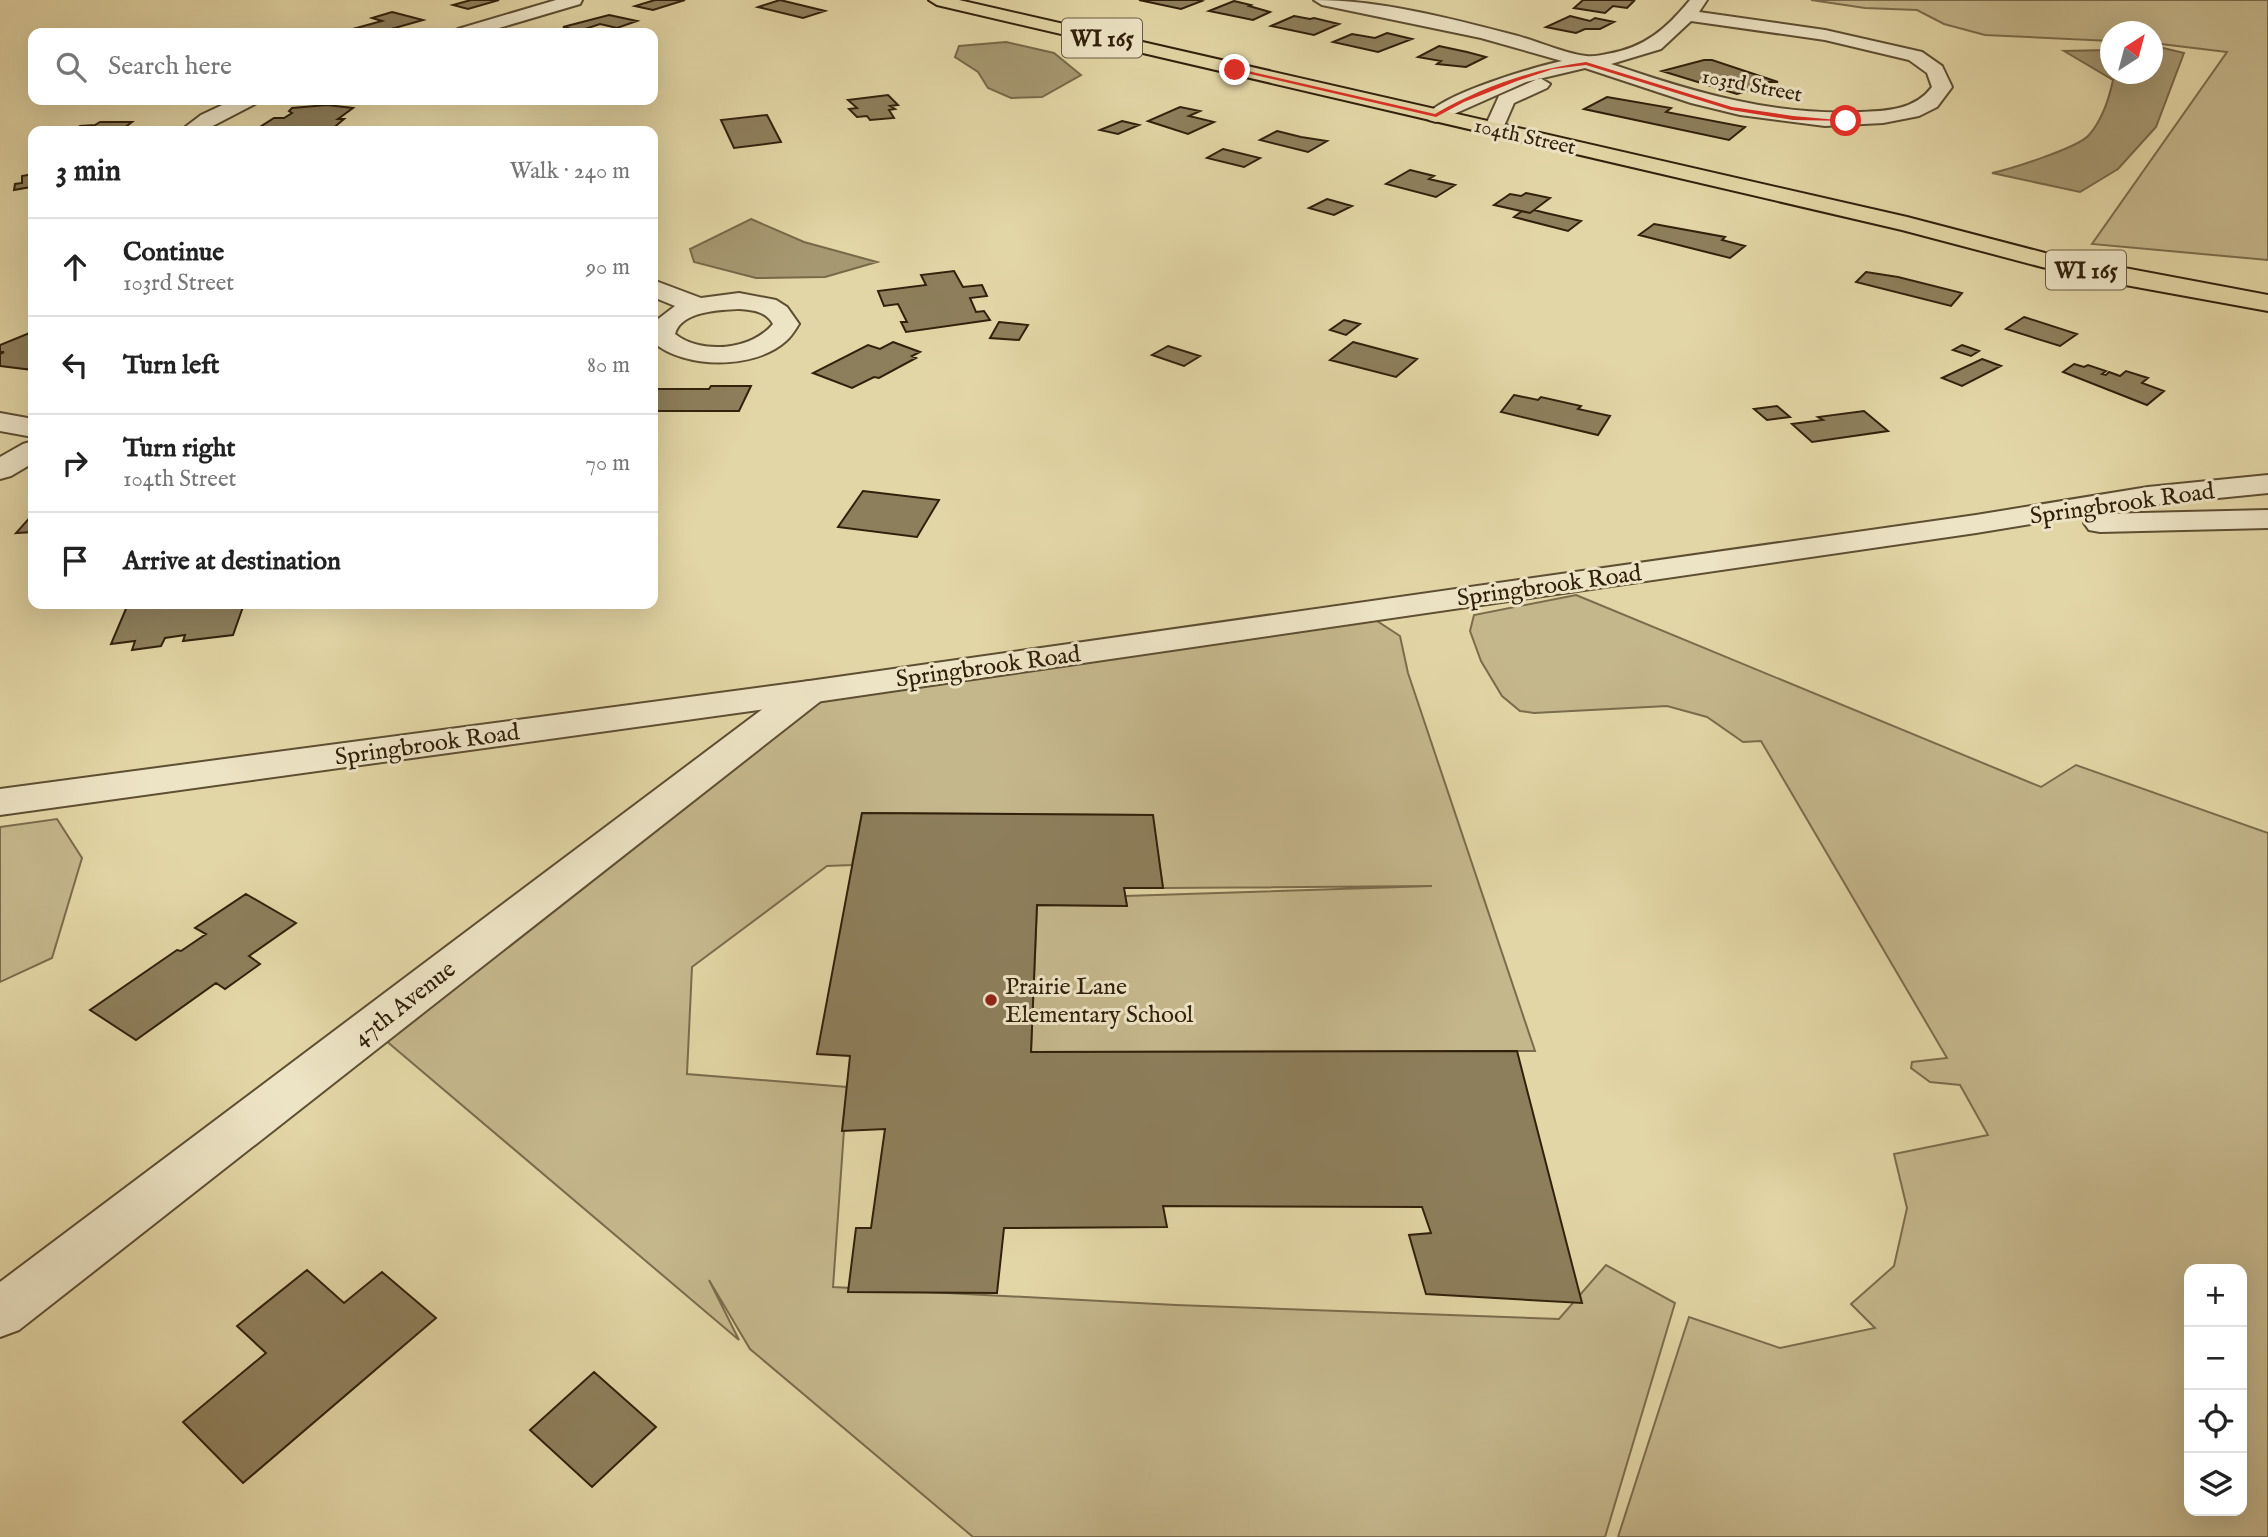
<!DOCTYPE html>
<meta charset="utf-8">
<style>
:root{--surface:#fff;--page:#f6f6f6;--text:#222;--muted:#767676;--line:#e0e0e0}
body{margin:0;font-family:"IM FELL English",serif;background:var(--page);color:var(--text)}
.controls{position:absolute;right:21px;bottom:21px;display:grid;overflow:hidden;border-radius:14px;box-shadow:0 7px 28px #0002}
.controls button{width:63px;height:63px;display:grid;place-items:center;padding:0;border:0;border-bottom:2px solid var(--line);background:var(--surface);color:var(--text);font:35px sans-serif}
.compass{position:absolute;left:2100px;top:21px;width:63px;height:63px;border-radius:50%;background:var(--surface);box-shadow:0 7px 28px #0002;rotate:36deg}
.stop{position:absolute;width:21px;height:21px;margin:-16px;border:5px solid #d93025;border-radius:50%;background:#fff}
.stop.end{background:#d93025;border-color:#fff;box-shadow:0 2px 7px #0008}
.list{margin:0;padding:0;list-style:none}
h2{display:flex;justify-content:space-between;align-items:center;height:91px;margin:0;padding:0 28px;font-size:30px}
h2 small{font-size:23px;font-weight:400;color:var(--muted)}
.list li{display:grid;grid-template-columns:46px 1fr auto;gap:21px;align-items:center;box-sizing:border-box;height:98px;padding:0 28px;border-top:2px solid var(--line)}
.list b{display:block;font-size:26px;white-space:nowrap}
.list p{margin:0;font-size:23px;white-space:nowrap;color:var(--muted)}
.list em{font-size:23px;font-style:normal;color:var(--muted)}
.icon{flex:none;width:38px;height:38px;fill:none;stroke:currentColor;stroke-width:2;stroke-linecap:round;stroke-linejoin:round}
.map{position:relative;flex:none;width:2268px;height:1537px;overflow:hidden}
.search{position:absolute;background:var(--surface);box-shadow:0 7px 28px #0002;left:28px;top:28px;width:630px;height:77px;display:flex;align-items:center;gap:18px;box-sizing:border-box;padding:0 24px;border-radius:14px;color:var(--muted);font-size:26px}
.panel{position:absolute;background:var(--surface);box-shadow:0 7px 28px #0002;left:28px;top:126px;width:630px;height:483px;border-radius:14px}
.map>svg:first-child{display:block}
.green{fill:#c5b78c;stroke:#7b6c4c;stroke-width:2;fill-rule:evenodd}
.water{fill:#a69871;stroke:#776848;stroke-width:2}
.building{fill:#8e7f5c;stroke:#31200b;stroke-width:2}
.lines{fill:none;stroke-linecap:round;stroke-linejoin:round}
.minor-casing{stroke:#5e4e32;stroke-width:4}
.tertiary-casing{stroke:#5e4e32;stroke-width:4}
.primary-casing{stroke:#31200b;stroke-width:4}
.minor{fill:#ede4c5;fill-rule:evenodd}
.tertiary{fill:#ede4c5;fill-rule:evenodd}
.primary{fill:#e3d6a6;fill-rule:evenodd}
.route{fill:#d93025}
.poi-dot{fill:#8f2418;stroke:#ede4c5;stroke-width:2.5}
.labels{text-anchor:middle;stroke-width:6;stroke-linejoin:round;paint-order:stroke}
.far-street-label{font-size:21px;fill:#31200b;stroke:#ede4c5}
.shield{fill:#ede4c5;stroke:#695b43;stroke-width:2}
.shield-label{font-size:23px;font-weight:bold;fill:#31200b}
.street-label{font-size:24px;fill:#31200b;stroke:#ede4c5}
.poi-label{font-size:24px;fill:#31200b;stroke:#ede4c5;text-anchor:start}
</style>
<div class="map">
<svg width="2268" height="1537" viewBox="0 0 2268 1537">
<rect width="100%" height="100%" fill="#e3d6a6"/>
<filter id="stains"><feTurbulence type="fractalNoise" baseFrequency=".00286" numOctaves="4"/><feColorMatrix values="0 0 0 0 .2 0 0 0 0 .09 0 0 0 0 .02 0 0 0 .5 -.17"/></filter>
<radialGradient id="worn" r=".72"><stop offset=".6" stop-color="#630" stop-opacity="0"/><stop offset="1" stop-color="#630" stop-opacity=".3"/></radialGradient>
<path class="green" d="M1811,0H2268V260L2092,244L2227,52L2153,43L2152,32H2110V41L1985,35L1944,24L1917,10L1865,8Z
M1576,595L2041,787L2076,765L2268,833V1537H1618L1689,1317L1780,1348L1875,1328L1851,1304L1894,1266L1907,1208L1894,1154L1988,1135L1960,1085L1930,1082L1911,1068L1912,1062L1947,1058L1761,741L1743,742L1707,717L1667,706L1534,713L1520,711L1502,696L1481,661L1470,631L1474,615ZM2242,1269V1511H2189V1269Z
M1347,614L1377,621L1400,636L1408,673L1535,1051L1031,1052L1037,905L1127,906L1125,896L1432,886L1163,888L1152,815L862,813L852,865L827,866L692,967L687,1074L847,1087L833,1287L1176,1305L1559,1319L1606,1265L1675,1303L1605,1537H973L750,1349L709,1280L739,1340L371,1028L809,692Z
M57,819L82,858L52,958L0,982V827Z"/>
<path class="water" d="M1006,42L1054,53L1081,75L1042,97L1011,98L988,88L978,72L955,57L959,46Z
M2159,47L2184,53L2156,127L2118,169L2080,192L1992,173C2010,169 2078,148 2089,135C2102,120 2109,99 2113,80L2064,51L2110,50V74H2152L2153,48Z
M751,219L804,242L877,262L825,277L756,278L694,262L690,249Z"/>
<path class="building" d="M471,0H499L468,9L453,5Z
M655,0H685L653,10L635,6Z
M780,0L825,11L803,18L758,7Z
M1139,0H1198L1202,1L1181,9Z
M1583,0H1630L1634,1L1627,8L1613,6L1605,13L1574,8Z
M1234,1L1251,5L1249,6L1270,12L1253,20L1209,11Z
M392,12L423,20L377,33H338L382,21L372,18Z
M609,15L637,21L617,28L600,24L579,31L563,27Z
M1294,16L1310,19L1314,18L1339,24L1314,35L1271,26Z
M1570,16L1590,21L1595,18L1614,22L1600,29H1585L1576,33L1546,27Z
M1387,33L1412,39L1378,52L1333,42L1352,34L1375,38Z
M1439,46L1467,52L1486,57L1466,67L1437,64L1441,61L1418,57Z
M1704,60H1712L1778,82H1765L1753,86L1758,88L1737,94L1662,71Z
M888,95L898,105L890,106L895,109L889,110L894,118L870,120L867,116L857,117L849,109L857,108L848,100Z
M1607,97L1671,108L1666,112L1745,127L1729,140L1584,109Z
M327,105L353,108L338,119H344L331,130L260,127L274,118H284L292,113L289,111L292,108Z
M1180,107L1200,111L1189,116L1214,122L1188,134L1148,121Z
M767,115L781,142L734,148L721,120Z
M1122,121L1139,125L1118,134L1100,130Z
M100,122H132L120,131H72L80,126L95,125Z
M1277,131L1301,137L1327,141L1308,152L1260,140Z
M1223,149L1260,158L1244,167L1207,158Z
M1410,170L1434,176L1429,179L1455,185L1436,197L1386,184Z
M33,174V197L31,187L14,190L15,184L22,183V176Z
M1526,193L1550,198L1530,213L1494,205L1510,194L1521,196Z
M1327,199L1352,206L1334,215L1309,208Z
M1534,210L1546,213L1581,221L1568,231L1514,217L1522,211L1530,213Z
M1654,224L1725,237L1722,240L1745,246L1730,258L1639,235Z
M954,271L963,287L982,285L987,296L970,298L976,312L984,311L990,320L906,332L901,322H907L898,304L884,306L878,291L926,285L921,275Z
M1866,272L1898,277L1962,293L1951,306L1856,282Z
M2024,317L2077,334L2060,346L2006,329Z
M1344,320L1360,324L1346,335L1330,330Z
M999,322L1028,325L1019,340L990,338Z
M32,332L33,370L0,366V354L4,352H0V345Z
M893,342L920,352L912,356L916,358L879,378L874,377L852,388L813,373L868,345L880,349Z
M1353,342L1417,359L1396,377L1330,360Z
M1962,345L1979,351L1971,356L1953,350Z
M1168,346L1200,356L1184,366L1152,355Z
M1982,359L2001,366L1962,386L1942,378Z
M2074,364L2084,367L2088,365L2106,371L2102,374L2106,375L2109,372L2120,376L2126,371L2148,378L2142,383L2164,391L2147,405L2063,372Z
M711,386H751L739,411H653V389H709Z
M1514,395L1538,400L1541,397L1581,406L1578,409L1610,416L1598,435L1501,412Z
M1777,406L1790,417L1767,420L1754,409Z
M1864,411L1888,431L1812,442L1792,424L1823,420L1818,417Z
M863,491L939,500L917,537L838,527Z
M33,514V532L16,533Z
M128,604H244L233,635L183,641L185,635L165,638L161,646L132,650L135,641L111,644Z
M862,813L1153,815L1163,888H1124L1127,906L1037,905L1031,1052L1517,1051L1582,1303L1426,1294L1409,1235L1431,1233L1422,1207L1163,1206L1167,1227L1004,1228L997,1293L848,1292L856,1228H871L885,1129L842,1131L850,1056L817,1054Z
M246,894L296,923L249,956L260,964L225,989L216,983L136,1040L90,1010L177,950L181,951L206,934L195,928Z
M307,1270L344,1303L382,1272L436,1318L243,1483L183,1422L266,1353L237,1326Z
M594,1372L656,1427L592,1487L530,1430Z"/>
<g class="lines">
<defs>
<path id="minor" d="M556,0H582L580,4L482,33H455L458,29Z
M1314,0C1380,0 1449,18 1514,35C1538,41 1562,53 1586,56C1593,57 1601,55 1607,54C1645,48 1667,28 1690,0H1707L1699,12L1825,30L1922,52L1942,66L1952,87L1937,107L1919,116L1883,123L1825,126L1740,115L1691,103L1585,68L1526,82L1436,122L1429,120L1426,116C1442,94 1534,67 1562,61L1481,38L1322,5ZM1691,21L1825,40L1909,60L1927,73L1932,87C1915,110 1887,111 1860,112C1772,116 1693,92 1611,64L1661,49Z
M1540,78L1550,84L1547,88L1514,103L1501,133H1487L1484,129L1499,96Z
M233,100H258L255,104L203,131H180L201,115Z
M653,280L701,298L739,293L776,300L787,307L799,324C795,330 791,337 786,341C754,370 684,369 653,342V323L675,306L653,297ZM739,309C752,310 766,311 773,324C752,350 701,355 675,334C681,311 720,310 739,309Z
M0,413L33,419V437L0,431Z
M33,441V463L11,476L0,479V457L23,444Z
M809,681L822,684L827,692L822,700L19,1330L0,1337V1282L796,684Z"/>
<path id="tertiary" d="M2268,475V493L2148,505L1976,533L809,703L0,815V789L809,681L1976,515L2148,487Z
M2268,510V528L2100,532L2089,530L2084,523L2089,516L2100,514Z"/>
<path id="primary" d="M929,0H959L1907,217L2045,253L2268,295V311L2120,284L2042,267L1902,230L937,5Z"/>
</defs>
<use href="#minor" class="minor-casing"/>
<use href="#tertiary" class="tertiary-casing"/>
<use href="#primary" class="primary-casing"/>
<use href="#minor" class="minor"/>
<use href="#tertiary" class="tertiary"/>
<use href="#primary" class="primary"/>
</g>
<path class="route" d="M1586,62L1732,107L1793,116L1849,121L1793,120L1731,110L1586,65L1553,69L1517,81L1464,102L1436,117L1233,70L1235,68L1435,114C1482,87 1533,69 1586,62Z"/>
<circle class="poi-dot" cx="991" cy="1000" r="7"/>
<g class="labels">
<g class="far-street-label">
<text transform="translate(1752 85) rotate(11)" y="7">103rd Street</text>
<text transform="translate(1525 136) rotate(13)" y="7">104th Street</text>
</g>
<g class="shield">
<rect x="1062" y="18.5" width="80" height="39" rx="5"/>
<rect x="2046" y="250.5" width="80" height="39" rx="5"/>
</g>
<g class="shield-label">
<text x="1102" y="46">WI 165</text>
<text x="2086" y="278">WI 165</text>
</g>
<g class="street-label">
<text transform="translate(2122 503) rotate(-8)" y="8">Springbrook Road</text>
<text transform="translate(1549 585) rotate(-8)" y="8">Springbrook Road</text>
<text transform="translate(988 666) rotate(-8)" y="8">Springbrook Road</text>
<text transform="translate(427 744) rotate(-8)" y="8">Springbrook Road</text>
<text transform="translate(404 1003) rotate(-38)" y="8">47th Avenue</text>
</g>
<g class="poi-label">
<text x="1005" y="994">Prairie Lane<tspan x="1005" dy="28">Elementary School</tspan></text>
</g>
</g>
<rect width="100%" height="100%" filter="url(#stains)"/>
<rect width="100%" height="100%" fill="url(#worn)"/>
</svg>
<div class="controls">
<button>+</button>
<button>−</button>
<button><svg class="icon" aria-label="locate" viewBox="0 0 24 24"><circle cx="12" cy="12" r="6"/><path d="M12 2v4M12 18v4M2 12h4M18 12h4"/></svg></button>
<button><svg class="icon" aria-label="layers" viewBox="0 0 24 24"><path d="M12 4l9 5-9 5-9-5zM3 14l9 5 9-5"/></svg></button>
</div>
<svg class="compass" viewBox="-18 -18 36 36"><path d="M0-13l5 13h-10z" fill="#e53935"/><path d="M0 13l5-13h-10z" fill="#767676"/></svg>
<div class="stop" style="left:1846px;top:121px"></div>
<div class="stop end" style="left:1235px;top:70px"></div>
<div class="search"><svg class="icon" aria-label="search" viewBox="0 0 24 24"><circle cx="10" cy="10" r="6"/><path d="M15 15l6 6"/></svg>Search here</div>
<section class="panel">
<h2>3 min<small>Walk · 240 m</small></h2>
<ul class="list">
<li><svg class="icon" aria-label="ahead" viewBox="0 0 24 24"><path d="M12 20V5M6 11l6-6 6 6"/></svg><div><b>Continue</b><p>103rd Street</p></div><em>90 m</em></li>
<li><svg class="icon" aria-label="left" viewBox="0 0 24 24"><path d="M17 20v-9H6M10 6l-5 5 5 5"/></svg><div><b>Turn left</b></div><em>80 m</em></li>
<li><svg class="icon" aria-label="right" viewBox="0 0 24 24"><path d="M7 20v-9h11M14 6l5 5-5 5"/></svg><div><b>Turn right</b><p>104th Street</p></div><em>70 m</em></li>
<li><svg class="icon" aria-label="arrive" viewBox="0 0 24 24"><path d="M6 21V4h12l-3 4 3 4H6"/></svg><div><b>Arrive at destination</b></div></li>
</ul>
</section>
</div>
